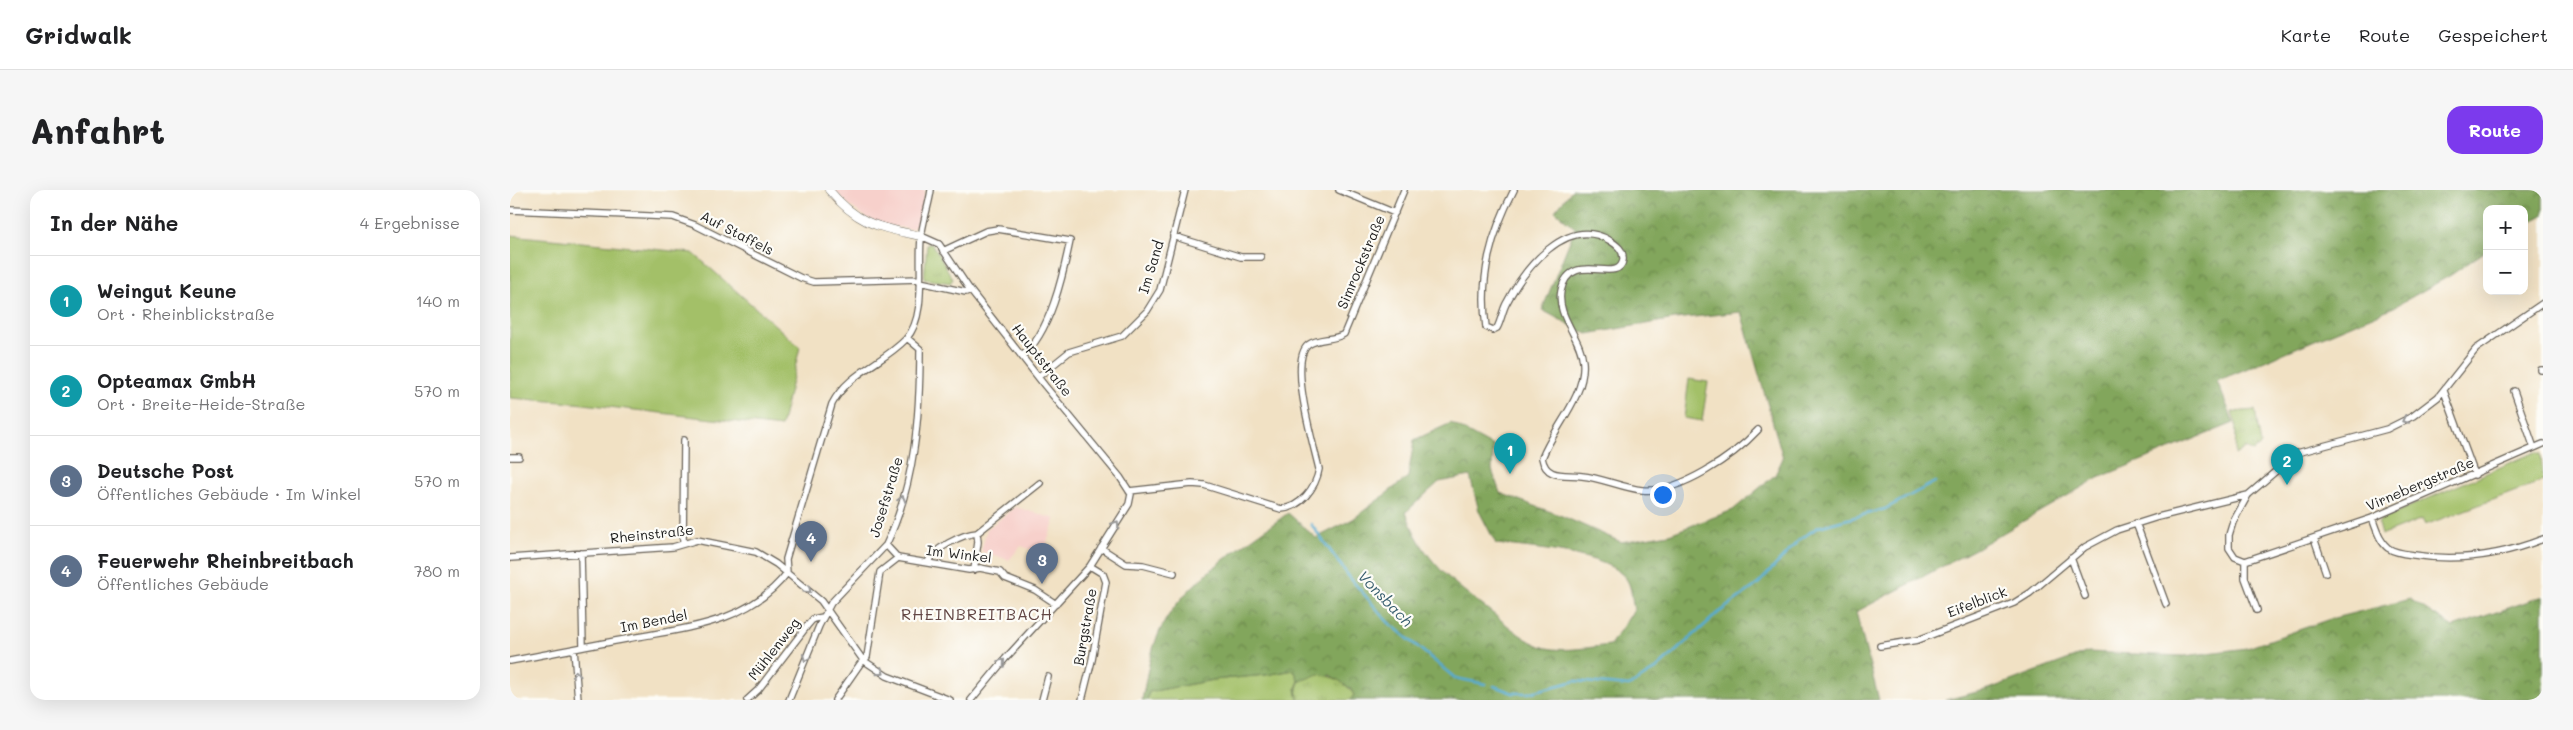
<!DOCTYPE html>
<html lang="de">
<meta charset="utf-8">
<style>
:root{--surface:#fff;--page:#f6f6f6;--text:#202124;--muted:#757577;--line:#e0e0e0;--accent:#7c3aed}
body{margin:0;font-family:Mali,sans-serif;background:var(--page);color:var(--text)}
.controls{position:absolute;right:15px;top:15px;display:grid;overflow:hidden;border-radius:10px;box-shadow:0 5px 20px #0002}
.controls button{width:45px;height:45px;display:grid;place-items:center;padding:0;border:0;border-bottom:1px solid var(--line);background:var(--surface);color:var(--text);font:25px sans-serif}
.you{position:absolute;left:1152px;top:304px;width:18px;height:18px;margin:-12px;border:4px solid #fff;border-radius:50%;background:#1a73e8;box-shadow:0 0 0 8px #1a73e833}
.badge{display:grid;place-items:center;width:32px;height:32px;border-radius:50%;background:var(--accent);color:#fff;font-size:16px;font-weight:700}
.pin{position:absolute;translate:-50% -41px;filter:drop-shadow(0 1px 2px #0008)}
.pin::after{content:'';position:absolute;top:26px;width:18px;height:15px;background:inherit;clip-path:polygon(0 0,100% 0,50% 100%)}
.list{margin:0;padding:0;list-style:none}
h2{display:flex;justify-content:space-between;align-items:center;height:65px;margin:0;padding:0 20px;font-size:21px}
h2 small{font-size:16px;font-weight:400;color:var(--muted)}
.list li{display:grid;grid-template-columns:32px 1fr auto;gap:15px;align-items:center;box-sizing:border-box;height:90px;padding:0 20px;border-top:1px solid var(--line)}
.list b{display:block;font-size:19px;white-space:nowrap}
.list p{margin:0;font-size:16px;white-space:nowrap;color:var(--muted)}
.list em{font-size:16px;font-style:normal;color:var(--muted)}
.map{position:relative;flex:none;width:2033px;height:510px;overflow:hidden;border-radius:15px}
header{display:flex;align-items:center;gap:30px;box-sizing:border-box;height:70px;padding:0 25px;background:var(--surface);border-bottom:1px solid var(--line)}
header strong{font-size:24px}
nav{display:flex;gap:28px;margin-inline-start:auto;font-size:18px}
.intro{display:flex;align-items:center;justify-content:space-between;box-sizing:border-box;height:120px;padding:0 30px}
h1{margin:0;font-size:35px}
.button{padding:12px 22px;border-radius:15px;background:var(--accent);color:#fff;font-size:18px;font-weight:700}
main{display:flex;gap:30px;padding:0 30px}
aside{flex:1;background:var(--surface);border-radius:15px;box-shadow:0 5px 20px #0002}
.map>svg:first-child{display:block}
.built{fill:#f7d0cb}
.grass{fill:#a3c067;stroke:#606e42}
.forest{fill:url(#forest-crowns);stroke:#4f613c;fill-rule:evenodd}
.park{fill:url(#park-tufts);stroke:#606e42}
.lines{fill:none;stroke-linecap:round;stroke-linejoin:round}
.stream{stroke:#55acd2;stroke-width:2.5}
.minor-casing{stroke:#676157;stroke-width:8}
.tertiary-casing{stroke:#676157;stroke-width:9}
.minor{stroke:#fff;stroke-width:5.5}
.tertiary{stroke:#fff;stroke-width:8}
.oneway{stroke:#999}
.labels{text-anchor:middle;stroke-width:4.5;stroke-linejoin:round;paint-order:stroke}
.street-label{font-size:14px;fill:#1c1c1c;stroke:#fdfcf7}
.water-label{font-size:15px;font-style:italic;fill:#365d6e;stroke:#fdfcf7}
.quarter-label{font-size:16px;letter-spacing:1px;fill:#634745;stroke:#fdfcf7}
</style>
<header>
<strong>Gridwalk</strong>
<nav><a>Karte</a><a>Route</a><a>Gespeichert</a></nav>
</header>
<div class="intro"><h1>Anfahrt</h1><a class="button">Route</a></div>
<main>
<aside>
<h2>In der Nähe<small>4 Ergebnisse</small></h2>
<ul class="list">
<li><span class="badge" style="background:#0f9aa8">1</span><div><b>Weingut Keune</b><p>Ort · Rheinblickstraße</p></div><em>140 m</em></li>
<li><span class="badge" style="background:#0f9aa8">2</span><div><b>Opteamax GmbH</b><p>Ort · Breite-Heide-Straße</p></div><em>570 m</em></li>
<li><span class="badge" style="background:#5c6f8a">3</span><div><b>Deutsche Post</b><p>Öffentliches Gebäude · Im Winkel</p></div><em>570 m</em></li>
<li><span class="badge" style="background:#5c6f8a">4</span><div><b>Feuerwehr Rheinbreitbach</b><p>Öffentliches Gebäude</p></div><em>780 m</em></li>
</ul>
</aside>
<div class="map">
<svg width="2033" height="510" viewBox="0 0 2033 510">
<defs>
<pattern id="forest-crowns" width="20" height="18" patternUnits="userSpaceOnUse" patternTransform="scale(1.25)"><rect width="20" height="18" fill="#82a65c"/><path d="M2 6a3 3 0 1 1 6 0M12 15a3 3 0 1 1 6 0" fill="none" stroke="#6a864b"/></pattern>
<pattern id="park-tufts" width="24" height="20" patternUnits="userSpaceOnUse" patternTransform="scale(1.25)"><rect width="24" height="20" fill="#a3c067"/><path d="M3 7l-1-3M5 7V3M7 7l1-3M15 17l-1-3M17 17v-4M19 17l1-3" fill="none" stroke="#8ca459"/></pattern>
</defs>
<rect width="100%" height="100%" fill="#fdfcf7"/>
<filter id="ink" filterUnits="userSpaceOnUse"><feTurbulence type="fractalNoise" baseFrequency=".02" numOctaves="2"/><feDisplacementMap in="SourceGraphic" scale="10" xChannelSelector="R" yChannelSelector="G"/><feConvolveMatrix kernelMatrix="1 2 1 2 8 2 1 2 1" color-interpolation-filters="sRGB"/></filter>
<filter id="wash" filterUnits="userSpaceOnUse"><feTurbulence type="fractalNoise" baseFrequency=".0096" numOctaves="4" result="noise"/><feDisplacementMap in="SourceGraphic" scale="20" xChannelSelector="R" yChannelSelector="G"/><feGaussianBlur stdDeviation="1.12" result="paint"/><feColorMatrix in="noise" values="0 0 0 0 0 0 0 0 0 0 0 0 0 0 0 0 0 1.4 0 .05"/><feComposite in="paint" operator="in"/></filter>
<g filter="url(#wash)">
<rect width="100%" height="100%" fill="#f1e1c4"/>
<path class="built" d="M324,0H415L410,33L401,39L374,35L357,28L340,16Z
M506,317L545,329L533,364L511,356L499,370L471,361L477,339Z"/>
<path class="grass" d="M0,45L183,63L290,157L271,237L65,213L0,208Z
M1179,189L1198,192L1192,231L1174,228Z
M2025,262L2031,264L2033,291L1915,335L1912,329L1871,345L1868,334L1871,329Z
M784,480L789,491L786,498L788,510H637L638,502L703,490L756,485Z"/>
<path class="forest" d="M1062,0H2033V25L2014,36V19H1977V60L1941,85L1884,117L1707,191L1724,233L1588,288L1467,358L1346,422L1369,510H840L844,505L840,498L820,485L789,492L787,498L788,510L786,498L789,491L784,480L756,485L703,490L639,502L637,510H632C636,490 639,469 646,450C665,396 734,356 778,323L806,348L843,329L898,287L904,250L941,233L983,256L982,280L990,303L1052,326L1111,352L1159,344L1223,320L1265,285L1273,268L1231,122L1165,129L1077,144L1032,120L1065,38L1045,21ZM960,286L969,321L986,354C1018,358 1100,363 1117,390C1122,398 1122,412 1124,420L1100,455C1081,457 1045,464 1028,455C1011,448 995,433 981,422C941,391 913,371 896,322L929,292Z
M2033,406V510H1435L1479,499L1578,462L1674,466L1737,458L1820,429L1900,409L1943,437Z"/>
<path class="park" d="M417,54H422L443,89L440,93L414,89Z
M1745,220L1751,255L1743,261L1735,258L1725,265L1726,234L1722,222Z
M808,484C823,486 836,492 844,505L840,510H788L787,498L789,492Z"/>
<g class="lines">
<path class="stream" d="M801,334L840,388L878,432L945,488L975,494
M984,496L1003,503H1018L1065,491L1119,496L1146,479L1208,423L1248,394L1289,350L1308,337L1375,319L1425,292"/>
</g>
</g>
<g filter="url(#ink)">
<g class="lines">
<defs>
<path id="minor" d="M829,0L885,23
M1004,0C981,44 969,87 976,137L983,140L987,138C991,131 992,122 996,114C1014,79 1056,25 1099,50C1107,55 1114,60 1113,70C1109,96 1060,58 1051,101C1046,126 1071,147 1073,172C1076,206 1044,237 1032,268C1036,289 1054,284 1072,286C1092,288 1113,298 1132,300C1169,304 1224,266 1248,240
M0,20L163,27L185,35L291,88L304,92L410,89
M411,46L429,54L460,100L535,196L610,287L621,304L619,314L580,376L495,469L461,510
M663,46L731,67H751
M433,61L476,41L488,39L560,51C553,85 540,144 512,166
M410,92L456,102L460,100
M2033,113L1966,159L1928,207L1903,226L1877,239L1787,263L1738,305L1723,332L1719,345V358L1725,367L1735,371L1862,328L2033,254
M2031,180H2033
M528,187L559,162L612,146L637,121L650,100L675,0
M1934,201L1965,285
M2004,201L2024,258
M0,267H9
M619,301L682,294L694,295L771,319C790,318 806,298 809,279C804,256 778,171 798,155C809,147 823,151 834,144L894,0
M1862,328C1866,338 1869,351 1878,358C1885,363 1896,364 1904,365C1948,372 1992,365 2033,349
M1626,333L1656,414
M1804,348L1816,383
M173,354L174,250
M376,355L388,368L459,380L470,378L490,382L495,388L525,400L546,414
M591,358L616,374L633,375L664,383
M71,363L73,457
M0,368L163,357L187,350L246,362L266,374L311,411L353,470L377,486L440,510
M1561,368L1575,406
M1735,371V388L1747,420
M418,372C423,359 452,344 467,343L530,293
M464,380L468,352L467,343
M277,383L276,369L322,214C338,183 373,173 396,149C417,126 408,77 411,49C412,33 419,16 421,0
M1370,456L1408,450L1504,413L1520,403L1575,357L1607,340L1648,327L1738,305
M64,459L68,510
M0,471C39,464 77,456 116,449C175,438 238,434 277,383
M237,510L248,500L297,436L303,429L313,427
M279,510L309,436L321,413L376,355C405,295 410,225 410,159L397,148
M325,510L350,474L357,467L370,382L388,368
M532,510L538,487
M572,510L582,470L596,392L593,384L580,376"/>
<path id="tertiary" d="M319,0C348,35 369,37 411,46"/>
</defs>
<use href="#minor" class="minor-casing"/>
<use href="#tertiary" class="tertiary-casing"/>
<use href="#minor" class="minor"/>
<use href="#tertiary" class="tertiary"/>
</g>
<defs><path id="oneway-chevron" d="M-2-3.5L2.5 0L-2 3.5" fill="none" stroke-width="1.6" stroke-linecap="round" stroke-linejoin="round" transform="scale(1.25)"/></defs>
<g class="oneway">
<use href="#oneway-chevron" transform="translate(1895 230) rotate(153)"/>
<use href="#oneway-chevron" transform="translate(392 309) rotate(-75)"/>
<use href="#oneway-chevron" transform="translate(606 334) rotate(-58)"/>
<use href="#oneway-chevron" transform="translate(298 400) rotate(39)"/>
<use href="#oneway-chevron" transform="translate(296 468) rotate(112)"/>
<use href="#oneway-chevron" transform="translate(492 472) rotate(-50)"/>
<use href="#oneway-chevron" transform="translate(371 482) rotate(33)"/>
<use href="#oneway-chevron" transform="translate(66 484) rotate(-94)"/>
</g>
</g>
<g class="labels">
<g class="street-label">
<text transform="translate(227 43) rotate(27)" y="5">Auf Staffels</text>
<text transform="translate(851 72) rotate(-67)" y="5">Simrockstraße</text>
<text transform="translate(641 77) rotate(-73)" y="5">Im Sand</text>
<text transform="translate(532 170) rotate(52)" y="5">Hauptstraße</text>
<text transform="translate(1910 294) rotate(-23)" y="5">Virnebergstraße</text>
<text transform="translate(376 307) rotate(-73)" y="5">Josefstraße</text>
<text transform="translate(142 344) rotate(-6)" y="5">Rheinstraße</text>
<text transform="translate(449 364) rotate(7)" y="5">Im Winkel</text>
<text transform="translate(1467 412) rotate(-21)" y="5">Eifelblick</text>
<text transform="translate(144 431) rotate(-11)" y="5">Im Bendel</text>
<text transform="translate(575 437) rotate(-80)" y="5">Burgstraße</text>
<text transform="translate(264 459) rotate(-52)" y="5">Mühlenweg</text>
</g>
<g class="water-label">
<text transform="translate(875 409) rotate(46)" y="5">Vonsbach</text>
</g>
<g class="quarter-label">
<text x="467" y="430">RHEINBREITBACH</text>
</g>
</g>
</svg>
<div class="controls">
<button>+</button>
<button>−</button>
</div>
<div class="you"></div>
<div class="pin badge" style="left:1000px;top:284px;background:#0f9aa8">1</div>
<div class="pin badge" style="left:1777px;top:295px;background:#0f9aa8">2</div>
<div class="pin badge" style="left:532px;top:394px;background:#5c6f8a">3</div>
<div class="pin badge" style="left:301px;top:372px;background:#5c6f8a">4</div>
</div>
</main>
